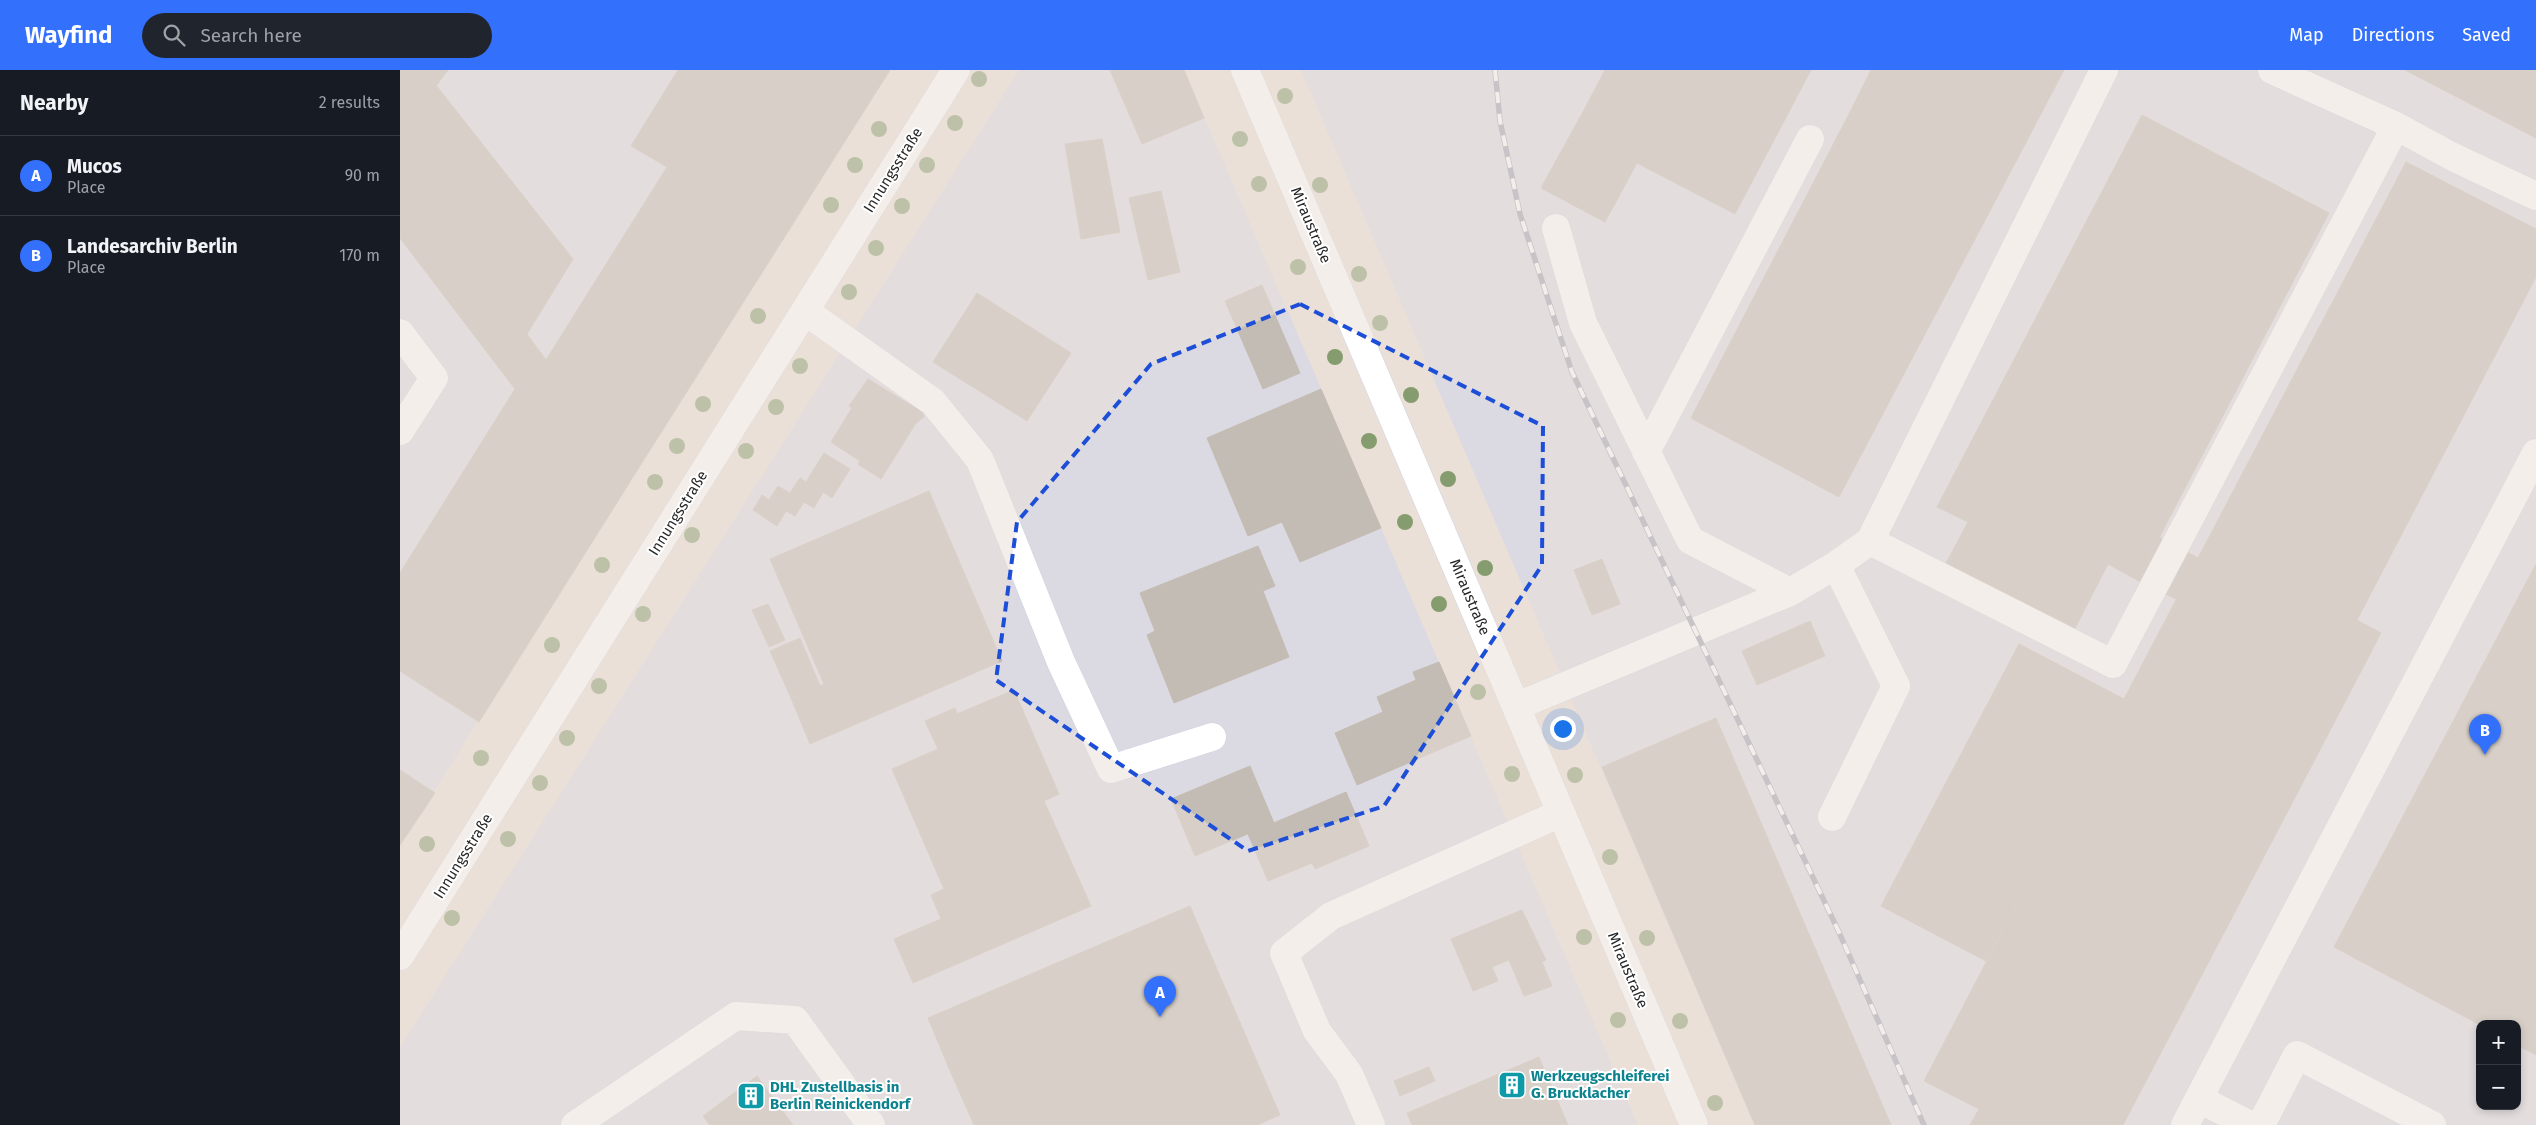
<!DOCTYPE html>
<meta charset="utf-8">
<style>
:root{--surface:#171b24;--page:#20242c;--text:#f1f3f6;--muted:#9ea1a6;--line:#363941;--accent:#3371fd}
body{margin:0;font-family:"Fira Sans",sans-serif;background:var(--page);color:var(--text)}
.controls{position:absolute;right:15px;bottom:15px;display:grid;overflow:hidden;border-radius:10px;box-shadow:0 2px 8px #0003}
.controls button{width:45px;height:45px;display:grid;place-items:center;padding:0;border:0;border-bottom:1px solid var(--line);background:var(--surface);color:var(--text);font:25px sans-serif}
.you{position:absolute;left:1162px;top:658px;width:18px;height:18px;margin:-12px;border:4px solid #fff;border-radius:50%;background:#1a73e8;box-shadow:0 0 0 8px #1a73e833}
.badge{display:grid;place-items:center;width:32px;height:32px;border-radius:50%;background:var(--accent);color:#fff;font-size:16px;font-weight:700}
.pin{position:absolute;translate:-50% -41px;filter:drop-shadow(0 1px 2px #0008)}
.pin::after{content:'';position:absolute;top:26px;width:18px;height:15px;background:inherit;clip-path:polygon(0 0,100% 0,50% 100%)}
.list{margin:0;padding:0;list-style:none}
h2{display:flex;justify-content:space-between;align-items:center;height:65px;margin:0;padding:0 20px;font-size:21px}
h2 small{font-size:16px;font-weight:400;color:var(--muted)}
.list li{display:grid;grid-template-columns:32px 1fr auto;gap:15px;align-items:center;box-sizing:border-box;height:80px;padding:0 20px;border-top:1px solid var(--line)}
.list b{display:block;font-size:19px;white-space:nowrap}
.list p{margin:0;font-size:16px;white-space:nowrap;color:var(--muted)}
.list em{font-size:16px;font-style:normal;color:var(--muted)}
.icon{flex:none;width:28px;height:28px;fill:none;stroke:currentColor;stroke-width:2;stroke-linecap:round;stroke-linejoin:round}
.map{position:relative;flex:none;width:2136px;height:1055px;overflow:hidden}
header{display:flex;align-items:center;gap:30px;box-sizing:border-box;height:70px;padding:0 25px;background:var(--accent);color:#fff}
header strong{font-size:24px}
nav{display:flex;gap:28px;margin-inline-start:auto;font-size:18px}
.search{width:350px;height:45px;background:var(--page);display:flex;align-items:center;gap:12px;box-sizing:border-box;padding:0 18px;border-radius:28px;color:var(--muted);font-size:19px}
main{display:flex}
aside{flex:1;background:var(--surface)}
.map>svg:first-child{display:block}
.industrial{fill:#dbd9e2;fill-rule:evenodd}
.building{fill:#c2bcb4;stroke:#c5bcb2}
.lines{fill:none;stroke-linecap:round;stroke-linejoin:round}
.minor-casing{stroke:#ced4e1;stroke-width:29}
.minor{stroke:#fff;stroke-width:28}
.rail-casing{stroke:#9ba1b2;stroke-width:5.5}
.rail{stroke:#fff;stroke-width:4;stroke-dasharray:11;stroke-linecap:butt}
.tree{fill:#859c6e}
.marked{fill:none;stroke:#1d4ed8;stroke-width:4;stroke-dasharray:10 6;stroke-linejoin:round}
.labels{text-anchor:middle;stroke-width:4;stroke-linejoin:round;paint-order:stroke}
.street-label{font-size:15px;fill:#272727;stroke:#fff}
.culture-label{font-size:15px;font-weight:bold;fill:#0d838f;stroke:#fff;text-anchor:start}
</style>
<header>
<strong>Wayfind</strong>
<div class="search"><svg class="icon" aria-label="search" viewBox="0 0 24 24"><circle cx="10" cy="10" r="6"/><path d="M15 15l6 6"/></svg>Search here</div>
<nav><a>Map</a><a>Directions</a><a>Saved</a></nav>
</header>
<main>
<aside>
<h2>Nearby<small>2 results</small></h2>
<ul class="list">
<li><span class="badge">A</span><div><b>Mucos</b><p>Place</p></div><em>90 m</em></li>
<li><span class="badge">B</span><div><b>Landesarchiv Berlin</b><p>Place</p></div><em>170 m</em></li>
</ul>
</aside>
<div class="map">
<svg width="2136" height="1055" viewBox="0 0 2136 1055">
<rect width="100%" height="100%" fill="#ebe0d8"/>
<path class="industrial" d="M0,0H490L0,775Z
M619,0H784L1238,1055H0V977Z
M901,0H2136V1055H1354ZM2080,954H2117V1036H2080Z"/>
<path class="building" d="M0,0H15L0,11Z
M15,0H24L173,189L127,264L0,92V11Z
M24,0H48L36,16Z
M278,0H490L233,407L146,290L267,97L231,76Z
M710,0H784L804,48L742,74Z
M1205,0H1287L1237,93L1198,71L1207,53L1184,40Z
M1287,0H1411L1335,144L1237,93Z
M1471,0H1664L1601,120L1450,42Z
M2005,0H2136V68Z
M1184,40L1207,53L1198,71L1237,93L1205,152L1141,118Z
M1450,42L1601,120L1439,427L1291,348Z
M1742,45L1929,143L1737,510L1708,494L1671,566L1543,499L1568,452L1537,437Z
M702,69L720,162L681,169L665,74Z
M0,92L146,290L115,319L0,168Z
M2006,92L2136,159V207L1957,550L1981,563L1899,720L1724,629Z
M761,121L780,202L748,210L729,128Z
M862,215L900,303L863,319L825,231Z
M577,223L671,283L627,351L533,292Z
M146,290L233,407L79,652L0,601V503L115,319Z
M468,309L514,337L522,340L524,347L516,353L481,409L458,394L460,391L431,372L452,338L449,336Z
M921,319L981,458L900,492L882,452L848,466L807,368Z
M424,383L450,399L432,428L423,422L414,438L404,432L395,446L386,441L377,456L353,440L362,425L369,430L378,416L390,423L400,408L406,412Z
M529,421L602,591L410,674L391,628L424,614L370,489Z
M1759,467L1798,488L1776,529L1737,510Z
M858,476L875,516L863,521L889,587L774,633L747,565L755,561L740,523Z
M1202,489L1220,534L1192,545L1174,500Z
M2136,494V985L2117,975V954L2080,955L1934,877Z
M368,534L385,570L369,577L352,540Z
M1410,551L1425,586L1357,615L1342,581Z
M400,568L420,616L391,628L370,581Z
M1619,574L1724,629L1586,891L1481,836Z
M1039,592L1071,666L957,715L935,663L983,642L977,627L1016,610L1013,602Z
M614,620L659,724L644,731L691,836L513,913L494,869L541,849L531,825L544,819L492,699L538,679L525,651L555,638L557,644Z
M1724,629L1899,720L1723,1055H1570L1579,1039L1524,1011Z
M1316,648L1491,1055H1355L1202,697Z
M850,696L874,753L795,786L771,729Z
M0,700L35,723L0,775Z
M946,722L969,776L915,799L912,793L868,811L848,764Z
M790,836L813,890L551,1003L528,948Z
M1122,840L1146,890L1142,892L1152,916L1124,926L1109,890L1092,897L1098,911L1073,921L1051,869Z
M813,890L880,1045L857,1055H574L551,1003Z
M1139,987L1168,1055H1012L1007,1043Z
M1029,997L1035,1011L1000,1026L994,1011Z
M357,1006L393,1055H310L303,1046Z"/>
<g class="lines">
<defs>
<path id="minor" d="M845,0L1294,1055
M1996,56L2053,87L2136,126
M1156,158L1183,253L1290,470L1390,522
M405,241L533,332L580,390L661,592L711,699L812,667
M0,263L34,308L0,361
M1246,382L1410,69
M1470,471L1713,594L1996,56L1872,0
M1117,636L1390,522L1436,495L1470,471L1704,0
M1432,747L1496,616L1436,495
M0,886L556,0
M1799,1029L1850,1055
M175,1055L336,946L395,950L471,1055
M971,1055L949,1004L917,961L884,883L931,846L1161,743
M1785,1055L2136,383
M1861,1055L1897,985L2032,1055"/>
</defs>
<use href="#minor" class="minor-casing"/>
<use href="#minor" class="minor"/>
<defs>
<path id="rail" d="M1095,0L1100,51L1120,144L1172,302L1438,860L1524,1055"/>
</defs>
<use href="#rail" class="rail-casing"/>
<use href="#rail" class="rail"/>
</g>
<g class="tree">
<circle cx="579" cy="9" r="8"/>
<circle cx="885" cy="26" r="8"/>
<circle cx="555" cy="53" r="8"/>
<circle cx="479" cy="59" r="8"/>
<circle cx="840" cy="69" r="8"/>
<circle cx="455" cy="95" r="8"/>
<circle cx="527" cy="95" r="8"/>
<circle cx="859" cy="114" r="8"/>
<circle cx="920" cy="115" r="8"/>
<circle cx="431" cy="135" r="8"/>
<circle cx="502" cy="136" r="8"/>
<circle cx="476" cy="178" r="8"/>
<circle cx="898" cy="197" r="8"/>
<circle cx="959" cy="204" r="8"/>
<circle cx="449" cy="222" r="8"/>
<circle cx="358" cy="246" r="8"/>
<circle cx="980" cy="253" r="8"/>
<circle cx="935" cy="287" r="8"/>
<circle cx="400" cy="296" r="8"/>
<circle cx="1011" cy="325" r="8"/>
<circle cx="303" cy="334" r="8"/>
<circle cx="376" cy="337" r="8"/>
<circle cx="969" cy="371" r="8"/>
<circle cx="277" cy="376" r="8"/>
<circle cx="346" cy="381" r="8"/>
<circle cx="1048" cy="409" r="8"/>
<circle cx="255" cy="412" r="8"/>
<circle cx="1005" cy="452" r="8"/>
<circle cx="292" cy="465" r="8"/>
<circle cx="202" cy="495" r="8"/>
<circle cx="1085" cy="498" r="8"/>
<circle cx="1039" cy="534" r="8"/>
<circle cx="243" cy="544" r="8"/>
<circle cx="152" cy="575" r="8"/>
<circle cx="199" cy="616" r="8"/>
<circle cx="1078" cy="622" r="8"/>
<circle cx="167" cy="668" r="8"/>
<circle cx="81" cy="688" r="8"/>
<circle cx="1112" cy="704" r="8"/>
<circle cx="1175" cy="705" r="8"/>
<circle cx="140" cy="713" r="8"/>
<circle cx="108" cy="769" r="8"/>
<circle cx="27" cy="774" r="8"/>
<circle cx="1210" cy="787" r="8"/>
<circle cx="52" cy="848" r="8"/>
<circle cx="1184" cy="867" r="8"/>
<circle cx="1247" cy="868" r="8"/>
<circle cx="1218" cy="950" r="8"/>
<circle cx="1280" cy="951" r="8"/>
<circle cx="1315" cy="1033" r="8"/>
</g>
<path d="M0 0H2136V1055H0ZM900,234L1143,356L1142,495L984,736L848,781L596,610L617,452L751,294Z" fill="#ebe0d8" fill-opacity=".55" fill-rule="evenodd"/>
<path class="marked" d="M900,234L1143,356L1142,495L984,736L848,781L596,610L617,452L751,294Z"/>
<defs>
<symbol id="building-square" viewBox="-11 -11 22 22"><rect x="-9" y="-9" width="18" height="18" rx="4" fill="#0f9aa8" stroke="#fff"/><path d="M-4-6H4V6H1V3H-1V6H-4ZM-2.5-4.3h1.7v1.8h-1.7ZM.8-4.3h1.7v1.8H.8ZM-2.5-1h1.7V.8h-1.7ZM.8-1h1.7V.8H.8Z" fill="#fff"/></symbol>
</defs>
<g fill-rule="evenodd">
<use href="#building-square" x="1096" y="999" width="32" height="32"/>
<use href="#building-square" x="335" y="1010" width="32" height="32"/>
</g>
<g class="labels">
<g class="street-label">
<text transform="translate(493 100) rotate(-58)" y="5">Innungsstraße</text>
<text transform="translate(911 155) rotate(67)" y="5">Miraustraße</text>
<text transform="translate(278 443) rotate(-58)" y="5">Innungsstraße</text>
<text transform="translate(1070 527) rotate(67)" y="5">Miraustraße</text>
<text transform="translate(63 786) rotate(-58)" y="5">Innungsstraße</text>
<text transform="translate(1228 900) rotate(67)" y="5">Miraustraße</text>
</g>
<g class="culture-label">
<text x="1131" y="1011">Werkzeugschleiferei<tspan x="1131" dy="17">G. Brucklacher</tspan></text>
<text x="370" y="1022">DHL Zustellbasis in<tspan x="370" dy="17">Berlin Reinickendorf</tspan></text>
</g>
</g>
</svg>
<div class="controls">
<button>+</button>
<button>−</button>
</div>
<div class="you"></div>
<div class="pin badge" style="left:760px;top:947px">A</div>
<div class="pin badge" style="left:2085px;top:685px">B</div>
</div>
</main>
